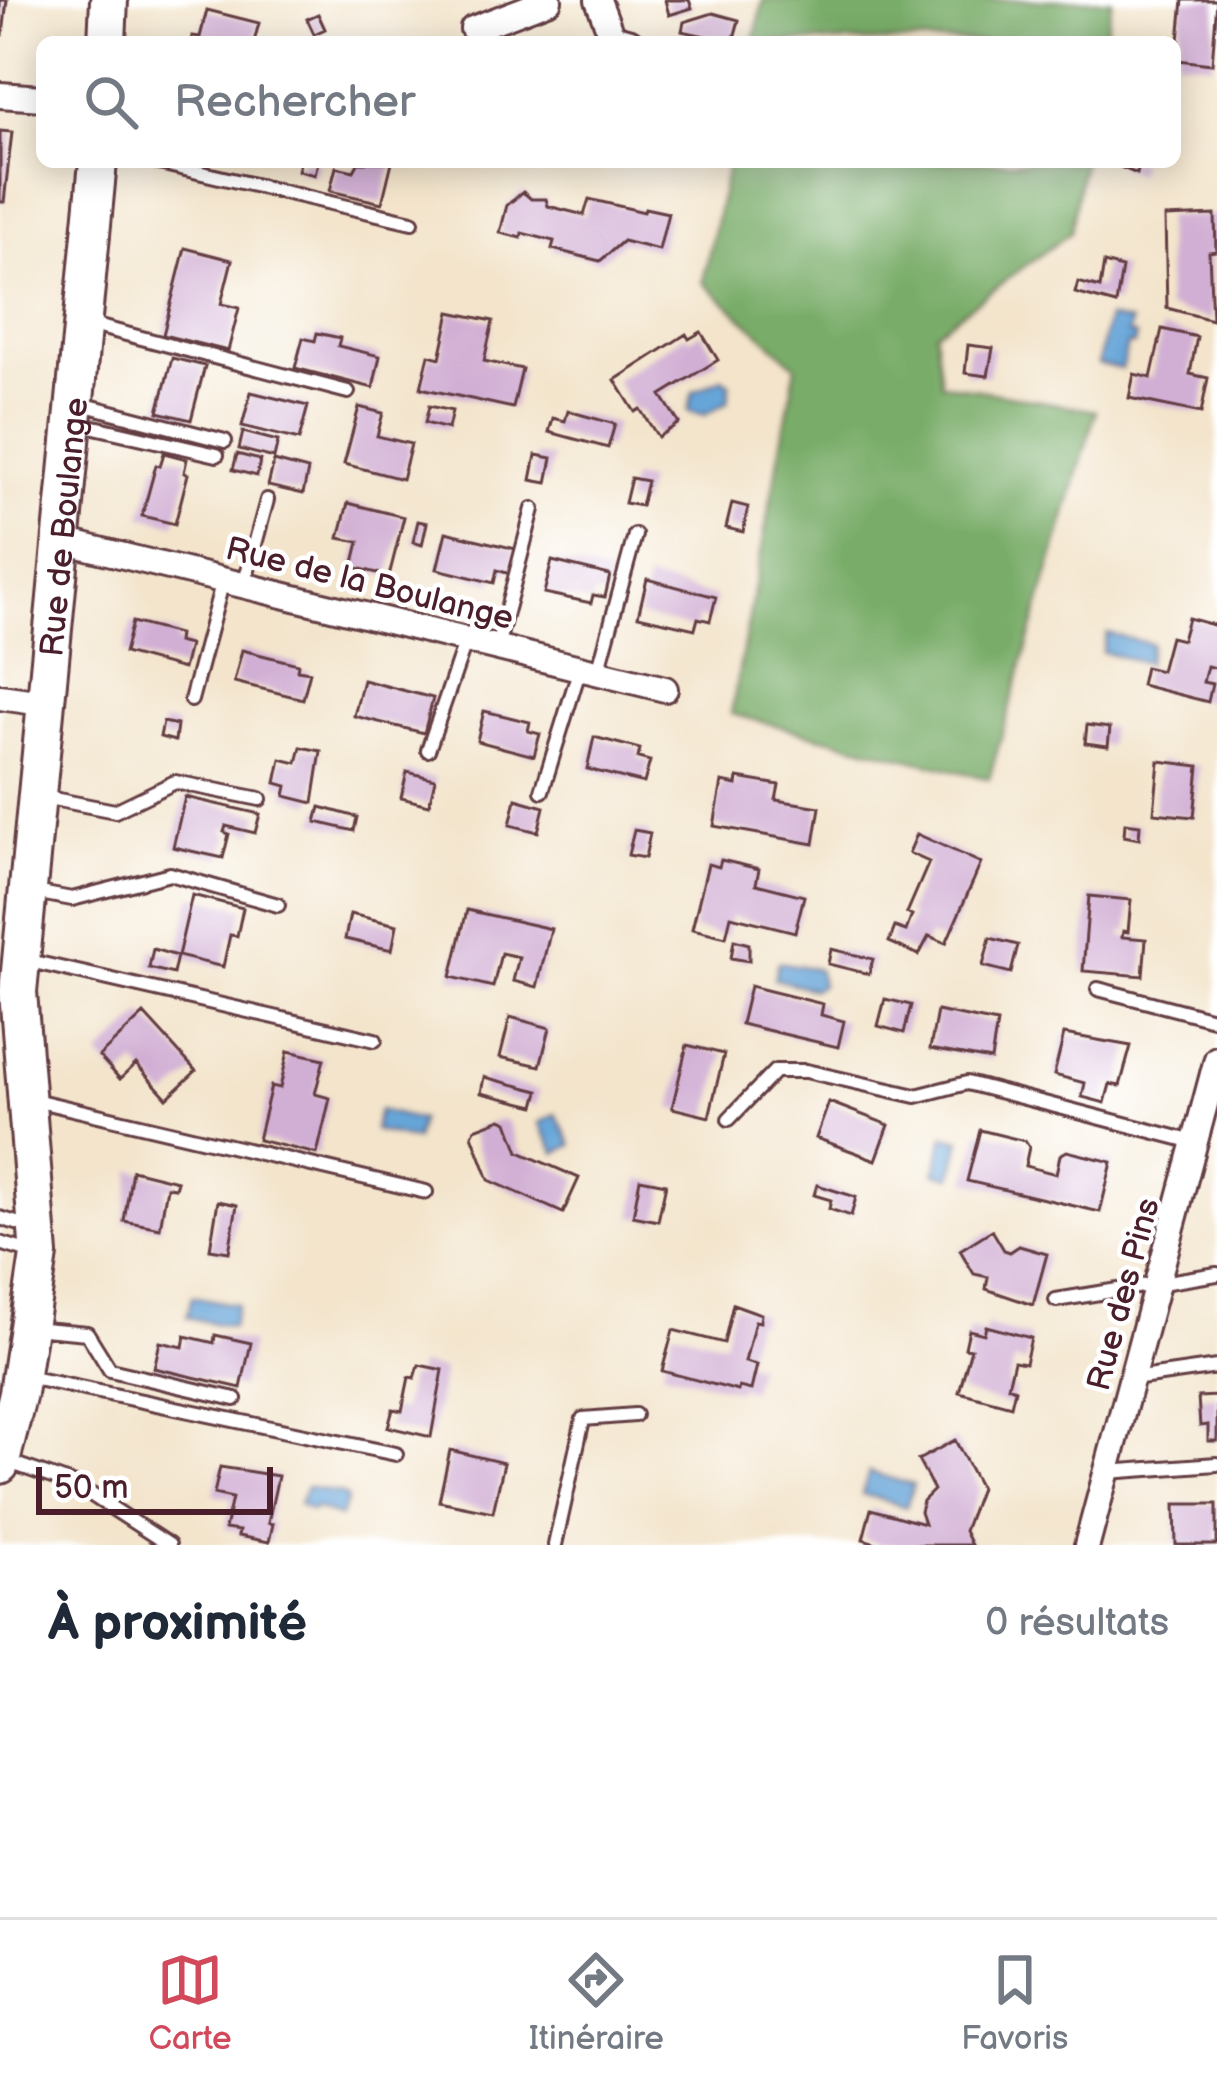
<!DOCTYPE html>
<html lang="fr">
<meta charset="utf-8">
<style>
:root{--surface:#fff;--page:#f6f6f7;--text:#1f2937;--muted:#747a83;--line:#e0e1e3;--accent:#d1495b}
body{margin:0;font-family:"Balsamiq Sans",sans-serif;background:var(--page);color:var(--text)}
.scale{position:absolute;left:36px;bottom:30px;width:237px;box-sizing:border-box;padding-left:12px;border:6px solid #4a1f2b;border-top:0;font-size:33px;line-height:42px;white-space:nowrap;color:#4a1f2b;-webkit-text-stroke:9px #fff;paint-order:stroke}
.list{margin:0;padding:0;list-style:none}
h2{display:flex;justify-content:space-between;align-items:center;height:156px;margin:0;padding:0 48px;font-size:51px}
h2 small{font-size:39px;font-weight:400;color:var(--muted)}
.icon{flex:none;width:66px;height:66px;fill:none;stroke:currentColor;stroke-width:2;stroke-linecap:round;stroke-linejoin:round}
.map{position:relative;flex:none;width:1217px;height:1545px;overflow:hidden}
.search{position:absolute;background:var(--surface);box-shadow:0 6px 30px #0003;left:36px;right:36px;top:36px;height:132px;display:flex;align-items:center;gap:30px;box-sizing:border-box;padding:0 42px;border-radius:18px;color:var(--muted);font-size:45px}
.sheet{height:372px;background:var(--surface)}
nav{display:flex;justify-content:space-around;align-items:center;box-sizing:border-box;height:168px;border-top:3px solid var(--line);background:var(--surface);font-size:33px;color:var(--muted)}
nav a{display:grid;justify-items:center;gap:6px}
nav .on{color:var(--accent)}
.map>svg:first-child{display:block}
.forest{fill:#78ac68;stroke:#61664a;stroke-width:3}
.water{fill:#66a5d8;stroke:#586282;stroke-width:3}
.building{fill:#d1afd4}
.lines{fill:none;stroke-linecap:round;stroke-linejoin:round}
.lane-casing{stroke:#633d43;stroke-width:18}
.street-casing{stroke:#633d43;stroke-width:30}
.secondary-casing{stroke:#633d43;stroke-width:42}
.lane{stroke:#fff;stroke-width:12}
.street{stroke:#fff;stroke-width:24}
.secondary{stroke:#fff;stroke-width:36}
.labels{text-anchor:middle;stroke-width:9;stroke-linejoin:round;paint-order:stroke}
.street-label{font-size:33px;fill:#4a1f2b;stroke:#fff}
</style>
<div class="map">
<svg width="1217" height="1545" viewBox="0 0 1217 1545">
<rect width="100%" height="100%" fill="#fff"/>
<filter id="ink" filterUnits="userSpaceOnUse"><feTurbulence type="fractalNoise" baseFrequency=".00833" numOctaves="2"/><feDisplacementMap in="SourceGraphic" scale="24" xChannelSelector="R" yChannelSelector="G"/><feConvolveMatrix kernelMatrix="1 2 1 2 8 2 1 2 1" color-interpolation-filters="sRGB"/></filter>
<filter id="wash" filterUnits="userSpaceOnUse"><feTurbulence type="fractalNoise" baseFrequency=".004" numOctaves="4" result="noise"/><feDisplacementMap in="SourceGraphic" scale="48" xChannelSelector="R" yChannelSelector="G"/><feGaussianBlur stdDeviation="2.7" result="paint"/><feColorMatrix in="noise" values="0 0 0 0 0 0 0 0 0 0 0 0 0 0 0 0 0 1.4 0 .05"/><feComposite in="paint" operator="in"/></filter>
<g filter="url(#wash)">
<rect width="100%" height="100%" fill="#f3e4cb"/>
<path class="forest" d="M763,0H1112L1104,42H754Z
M728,162H1083L1070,233L935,332L941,383L1096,411L989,779L731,714L796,366L703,282Z"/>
<path class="water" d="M1108,318L1131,323L1128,334L1136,336L1134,345L1127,344L1122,369L1098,364Z
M722,378L730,383L728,402L705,415L688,411L693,392Z
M1107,633L1151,644L1147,663L1102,652Z
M778,962L818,969L821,985L813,989L774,979Z
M379,1110L420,1120L415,1140L374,1130Z
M556,1114L572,1145L556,1153L539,1123Z
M944,1136L961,1140L952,1177L935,1173Z
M192,1296L237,1305L232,1327L187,1317Z
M869,1472L913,1485L906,1507L862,1494Z
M306,1487L343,1494L347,1499L340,1517L315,1508L311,1511L299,1504Z"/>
<g id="blocks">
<path class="building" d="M0,0H7L3,35H0Z
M665,0H689L692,8L669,15Z
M1183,0H1217L1212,64L1177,60Z
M207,10L259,23L254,42H191L192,36L200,37Z
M713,13L739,20L733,42L682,31L684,22Z
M318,14L325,29L314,34L307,19Z
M0,131L12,132L4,202H0Z
M300,162H318L315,175L298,171Z
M359,162H392L382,203L330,191L336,167L354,171Z
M1120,162H1140L1137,174L1120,167Z
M523,192L531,199H546L548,206L584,215L589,199L644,212L645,208L668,213L659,250L623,241L600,261L552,249L554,241L522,233L521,238L500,233L507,205Z
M1215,215L1216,251L1209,252L1212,320L1167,308L1165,217Z
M185,248L232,260L221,304L239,308L228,351L163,335Z
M1104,263L1122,268L1116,304L1075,293L1078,282L1100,288Z
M450,312L493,321L484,361L522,369L513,408L421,388L429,355L440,358Z
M1162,329L1197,337L1190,374L1208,378L1201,413L1129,398L1134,374L1151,378Z
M701,332L718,360L661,395L679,423L658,437L640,409L635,412L615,380L686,334L689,339Z
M317,333L340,338L338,346L380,356L373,388L295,368L303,338L315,341Z
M968,345L993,348L988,376L965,373Z
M172,358L205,366L191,420L158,412Z
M251,392L308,406L299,440L242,426Z
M429,406L452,411L448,429L425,423Z
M359,407L383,413L377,436L411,444L402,479L344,464Z
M568,411L615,424L608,448L549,432L553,418L565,421Z
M243,432L278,441L274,458L239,449Z
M164,453L187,459L184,473L188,474L175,524L142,516L156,465L160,466Z
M237,454L260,460L257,476L233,470Z
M536,455L552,458L547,483L531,480Z
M274,461L308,470L303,494L268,486Z
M631,478L647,481L641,506L625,503Z
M348,503L404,517L389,576L353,567L359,542L339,538Z
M732,503L748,507L743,532L726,528Z
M418,521L427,523L422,545L413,542Z
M446,532L516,549L510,574L497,570L494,583L437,569Z
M552,561L610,575L605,597L593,595L591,603L544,593Z
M647,579L716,597L710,621L698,618L695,629L638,616Z
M1188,618L1217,626V665L1216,668L1207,666L1203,682L1212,684L1208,702L1141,685L1145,667L1161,671L1170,637L1182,640Z
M132,622L178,634L177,642L189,645L183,669L124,653Z
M242,650L298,664L297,670L310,672L303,699L234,682Z
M363,680L433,698L424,733L354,716Z
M484,711L530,722L528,731L540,734L534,756L477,741Z
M163,722L177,725L175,741L160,737Z
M1087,725L1110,728L1108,746L1085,743Z
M594,737L640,749L638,758L650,761L644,783L587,769Z
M301,747L321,751L313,803L285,796L287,786L276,783L281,759L297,763Z
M1159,761L1199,766L1194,817L1154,813Z
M407,772L435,779L429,805L401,798Z
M738,778L779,785L776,800L820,807L814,844L714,826L722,782L737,785Z
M185,797L260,814L255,833L226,826L224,832L229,834L223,858L173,847Z
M516,799L544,807L538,832L510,825Z
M320,807L357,817L354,831L316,822Z
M1125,823L1140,825L1139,839L1124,836Z
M634,830L650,833L645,858L628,855Z
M917,834L981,863L946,943L929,936L919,955L889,942L895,927L906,931L912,915L907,913L929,862L909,853Z
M721,860L759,869L756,884L804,896L795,932L731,916L726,937L692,929L708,864L719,867Z
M192,895L243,908L237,936L230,935L223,967L178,956Z
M1089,896L1131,900L1128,932L1123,931L1122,937L1146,939L1143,976L1083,971Z
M467,910L551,929L537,987L513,981L519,957L501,953L493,987L451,977Z
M350,914L397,925L392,950L345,939Z
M990,938L1018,945L1011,973L983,966Z
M734,940L749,944V961L731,958Z
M153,949L177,956L173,974L149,968Z
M831,949L873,959L869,974L828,964Z
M750,986L823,1004L821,1015L844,1021L838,1047L741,1024Z
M885,999L911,1005L904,1033L878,1026Z
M937,1011L997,1023L991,1060L930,1049Z
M144,1014L196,1071L167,1098L136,1064L120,1079L99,1056Z
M510,1017L550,1028L540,1066L500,1057Z
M1064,1034L1131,1046L1120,1086L1110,1084L1105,1103L1082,1097L1085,1083L1054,1075Z
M687,1045L724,1054L709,1117L672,1108Z
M288,1051L324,1059L315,1094L330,1098L317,1154L258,1140L271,1086L280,1088Z
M484,1077L539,1091L535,1106L481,1093Z
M829,1102L889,1125L876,1160L816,1138Z
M501,1119L508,1122L519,1152L579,1178L563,1213L489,1180L472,1135L475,1129Z
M980,1130L1025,1141L1029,1147L1025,1166L1056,1174L1060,1155L1067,1151L1112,1162L1100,1212L967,1181Z
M132,1170L177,1181L175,1188L167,1187L160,1228L124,1221Z
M640,1179L666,1184L658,1221L633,1216Z
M817,1185L856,1197L851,1216L829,1209L831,1200L814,1195Z
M218,1201L237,1205L229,1252L210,1249Z
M992,1230L1004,1250L1010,1252L1019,1246L1047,1254L1033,1305L986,1289L988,1277L974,1274L960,1250Z
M733,1304L761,1314L760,1322L755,1321L745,1362L757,1365L751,1390L739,1387L738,1391L662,1371L673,1330L724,1343Z
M986,1326L1031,1338L1025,1363L1014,1361L1008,1386L1015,1389L1011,1406L959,1392L971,1349L965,1348L969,1330L984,1334Z
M215,1335L251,1343L241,1388L154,1368L160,1342L183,1347L185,1336L214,1343Z
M419,1365L443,1370L431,1437L388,1427L393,1409L402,1411L409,1377L415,1378Z
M1217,1396V1441H1208V1425L1200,1426L1198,1397Z
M955,1440L980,1488L964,1531L971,1545H882L863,1539L871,1509L924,1524L920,1512L923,1501L934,1490L918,1460Z
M450,1450L504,1463L493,1512L439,1501Z
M220,1467L278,1476L268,1523L273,1524L269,1542L238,1536L239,1531L225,1529L232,1498L214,1494Z
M1175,1504H1217V1545H1176Z"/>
</g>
</g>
<g filter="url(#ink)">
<use href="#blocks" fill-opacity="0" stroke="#633d43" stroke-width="3"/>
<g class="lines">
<defs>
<path id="lane" d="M155,162L412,222
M88,324L348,392
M81,404L225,441
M77,423L217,455
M244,585L267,500
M497,647L533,509
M598,672L635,535
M191,700L223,580
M428,750L466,640
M542,791L580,668
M43,797L115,811L175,782L260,799
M29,891L72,899L170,874L278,905
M25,960L375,1040
M1098,989L1217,1020
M30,1099L426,1192
M729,1119L775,1071H806L916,1096L967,1083L1194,1142
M0,1218L33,1228
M0,1243L33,1253
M1056,1300L1217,1274
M32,1328L87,1333L110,1370L235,1399
M27,1377L396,1454
M1133,1379L1217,1367
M6,1461L78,1486L169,1545
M1107,1472L1217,1464
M555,1545L583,1419L635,1415"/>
<path id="street" d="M598,0L612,37L630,42
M473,29L549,0
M0,95L42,98
M59,540L665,689
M0,697L43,703
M1087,1545L1217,1059"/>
<g id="secondary">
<path d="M107,42L109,0"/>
<path id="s1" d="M0,1465L18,1393L39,1255L18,992L98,162"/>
</g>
</defs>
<use href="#lane" class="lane-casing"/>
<use href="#street" class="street-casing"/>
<use href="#secondary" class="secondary-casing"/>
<use href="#lane" class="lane"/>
<use href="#street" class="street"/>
<use href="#secondary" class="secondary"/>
</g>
</g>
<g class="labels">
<g class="street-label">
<text dy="12" stroke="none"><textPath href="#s1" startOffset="945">Rue de Boulange</textPath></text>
<text transform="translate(370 582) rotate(14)" y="12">Rue de la Boulange</text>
<text transform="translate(1122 1294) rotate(-75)" y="12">Rue des Pins</text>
</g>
</g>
</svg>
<div class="scale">50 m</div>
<div class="search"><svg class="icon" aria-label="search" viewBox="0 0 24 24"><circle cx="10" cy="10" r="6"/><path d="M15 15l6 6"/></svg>Rechercher</div>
</div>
<section class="sheet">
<h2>À proximité<small>0 résultats</small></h2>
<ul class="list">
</ul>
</section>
<nav>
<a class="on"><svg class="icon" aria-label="map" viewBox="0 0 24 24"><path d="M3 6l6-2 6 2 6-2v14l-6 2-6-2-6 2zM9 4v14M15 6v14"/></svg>Carte</a>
<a><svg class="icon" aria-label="directions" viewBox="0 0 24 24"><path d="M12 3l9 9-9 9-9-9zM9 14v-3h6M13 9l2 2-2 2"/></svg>Itinéraire</a>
<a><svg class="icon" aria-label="saved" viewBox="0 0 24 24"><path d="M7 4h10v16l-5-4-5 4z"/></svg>Favoris</a>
</nav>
